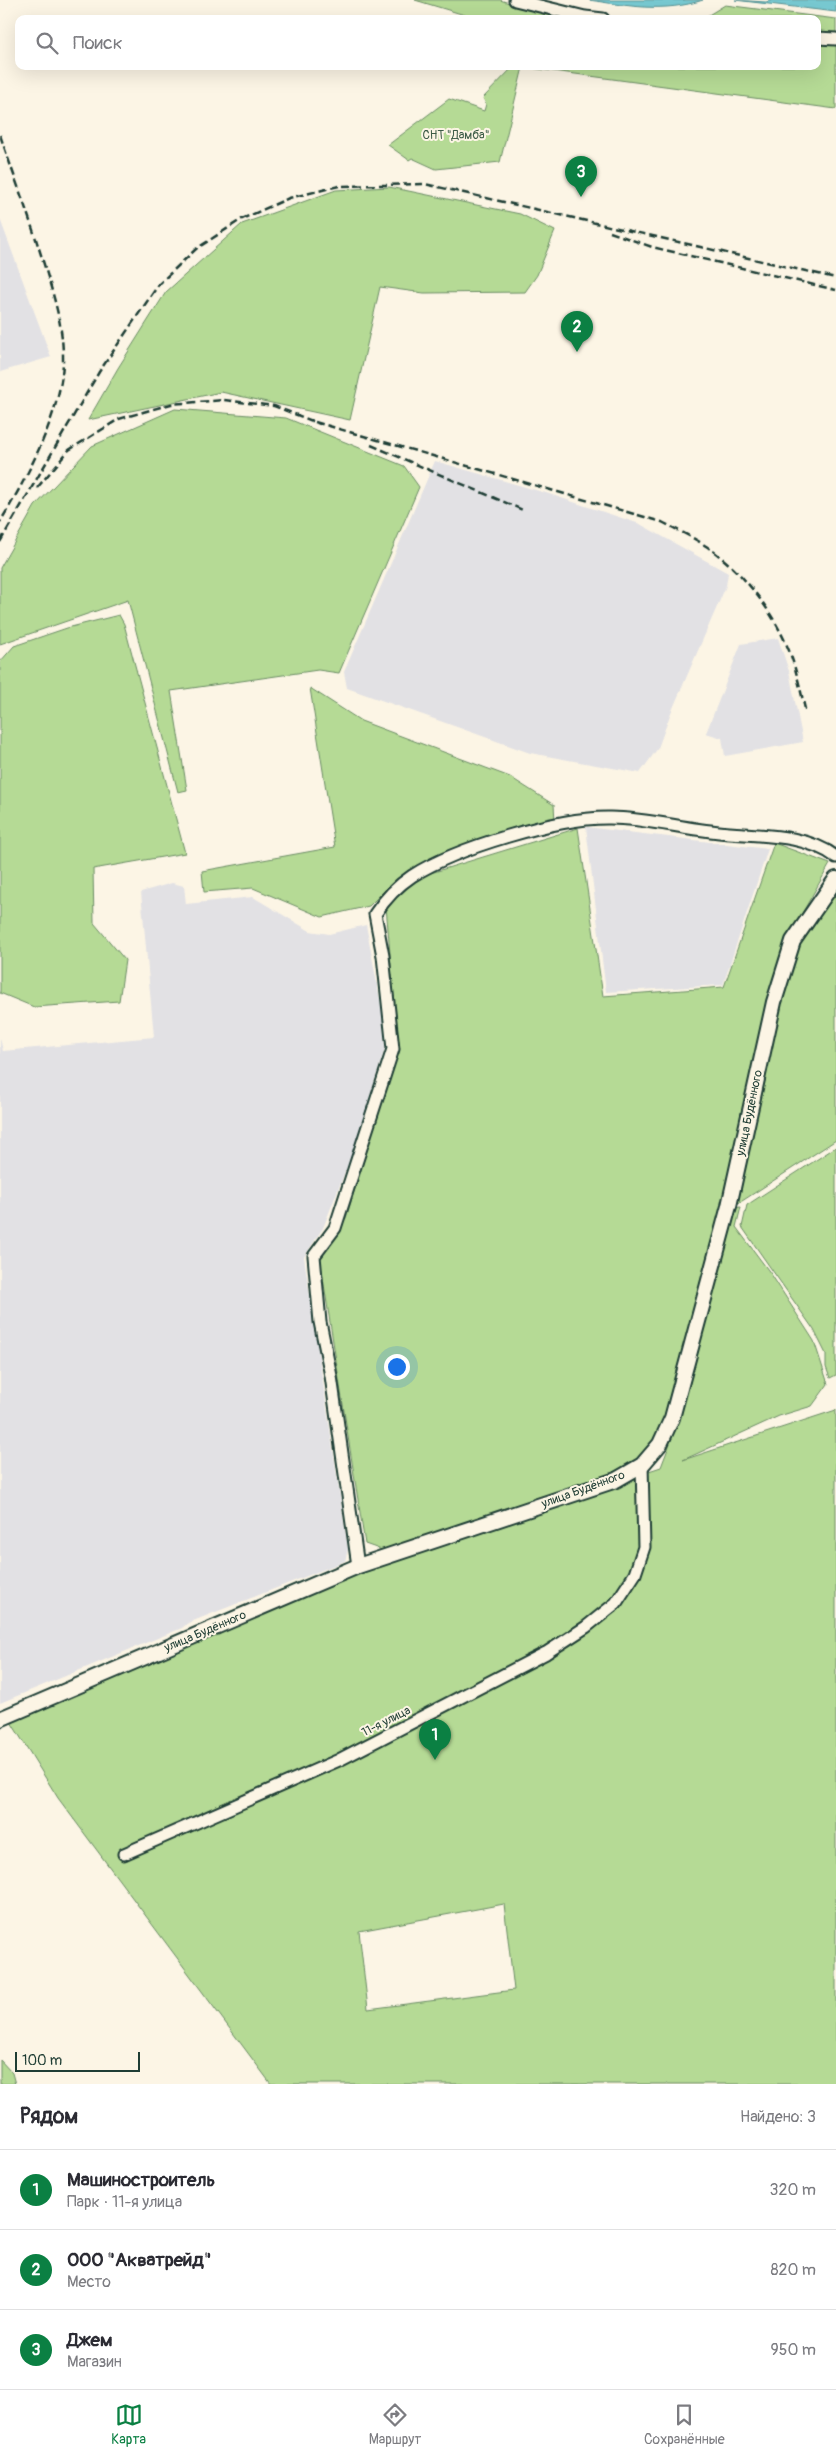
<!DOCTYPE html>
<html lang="ru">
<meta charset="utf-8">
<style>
:root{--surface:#fff;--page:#f7f7f7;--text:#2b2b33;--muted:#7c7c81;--line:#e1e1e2;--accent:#0b8043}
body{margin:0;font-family:Pangolin,sans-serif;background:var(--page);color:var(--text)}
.scale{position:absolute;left:15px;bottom:12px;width:125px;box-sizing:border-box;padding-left:5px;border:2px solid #1f3d34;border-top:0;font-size:14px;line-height:18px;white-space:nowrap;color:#1f3d34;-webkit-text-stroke:4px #fcf5e5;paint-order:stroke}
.you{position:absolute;left:396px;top:1366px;width:18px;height:18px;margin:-12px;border:4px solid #fff;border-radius:50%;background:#1a73e8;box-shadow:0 0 0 8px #1a73e833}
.badge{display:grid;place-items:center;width:32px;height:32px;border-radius:50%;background:var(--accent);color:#fff;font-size:16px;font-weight:700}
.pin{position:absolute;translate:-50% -41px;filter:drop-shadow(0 1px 2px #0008)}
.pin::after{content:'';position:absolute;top:26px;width:18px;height:15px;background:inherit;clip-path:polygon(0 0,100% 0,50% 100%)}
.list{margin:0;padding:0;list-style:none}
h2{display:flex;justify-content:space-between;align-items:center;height:65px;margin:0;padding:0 20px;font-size:21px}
h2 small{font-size:16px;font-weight:400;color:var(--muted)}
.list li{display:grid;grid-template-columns:32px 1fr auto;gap:15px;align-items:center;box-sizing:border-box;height:80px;padding:0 20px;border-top:1px solid var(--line)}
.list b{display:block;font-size:19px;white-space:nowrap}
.list p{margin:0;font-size:16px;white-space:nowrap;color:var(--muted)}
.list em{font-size:16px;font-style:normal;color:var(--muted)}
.icon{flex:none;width:28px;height:28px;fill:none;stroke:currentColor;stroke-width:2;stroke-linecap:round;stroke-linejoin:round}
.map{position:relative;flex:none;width:836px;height:2084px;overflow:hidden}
.search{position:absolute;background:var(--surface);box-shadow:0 5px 20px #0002;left:15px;right:15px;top:15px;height:55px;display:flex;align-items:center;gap:12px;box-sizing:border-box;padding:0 18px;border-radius:10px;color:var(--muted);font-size:19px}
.sheet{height:305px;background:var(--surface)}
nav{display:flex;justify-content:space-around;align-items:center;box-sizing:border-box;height:70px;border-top:1px solid var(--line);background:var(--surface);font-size:14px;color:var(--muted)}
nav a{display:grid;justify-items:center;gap:2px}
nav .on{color:var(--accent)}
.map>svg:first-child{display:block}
.built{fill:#e2e1e4}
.green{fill:#b5da95;stroke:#6a8c64;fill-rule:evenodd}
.water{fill:#77c8d0;stroke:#549092}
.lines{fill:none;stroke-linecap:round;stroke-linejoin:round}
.minor-casing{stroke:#1f3d34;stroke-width:15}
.major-casing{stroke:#1f3d34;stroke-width:18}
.minor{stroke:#fcf5e5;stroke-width:11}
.major{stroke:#fcf5e5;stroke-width:14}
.rail{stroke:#1f3d34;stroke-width:2.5;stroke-dasharray:8 4;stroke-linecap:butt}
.labels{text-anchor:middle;stroke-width:4;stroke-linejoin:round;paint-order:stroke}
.park-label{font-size:12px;fill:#3d5c47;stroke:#fcf5e5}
.street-label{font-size:12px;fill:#1f3d34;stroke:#fcf5e5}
</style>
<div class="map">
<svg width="836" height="2084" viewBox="0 0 836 2084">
<rect width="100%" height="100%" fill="#fcf5e5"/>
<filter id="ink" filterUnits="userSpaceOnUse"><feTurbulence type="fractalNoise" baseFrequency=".02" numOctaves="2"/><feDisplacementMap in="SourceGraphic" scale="10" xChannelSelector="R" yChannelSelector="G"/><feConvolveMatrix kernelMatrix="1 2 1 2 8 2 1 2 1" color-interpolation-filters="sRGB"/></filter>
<g filter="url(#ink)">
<path class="built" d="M0,219L51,357L0,372Z
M435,461L546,493L640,524L728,573L726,586L670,715L658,748L640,773L530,753L347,688L344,672Z
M778,638L789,671L803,742L725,756L722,738L706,733L741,644Z
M586,827L768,849L723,985L606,992Z
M172,883L184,886L186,904L253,897L310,931L329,934L366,925L382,1010L385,1048L352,1154L323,1228L304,1257L348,1549L345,1561L188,1623L182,1628L0,1703V1038L3,1051L154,1037L141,892Z"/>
<path class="green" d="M415,0H500L546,15L573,19H478Z
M725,5L836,19V109L523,67L500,162L436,169L412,158L409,160L388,145L449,99L484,111L486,104L483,98L514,66H817V19H702Z
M389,187L520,214L555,231L537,275L525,292L424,293L380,287L350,420L221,392L88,420L118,368L166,292L242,224L336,190Z
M175,409L286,418L404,466L419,487L339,673L318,670L171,691L187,790L178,792L128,600L0,644V568L35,506L92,446Z
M119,615L124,624L185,853L93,869L94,923L125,960L119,1001L34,1007L0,993V662L14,646L67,628Z
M310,688L361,721L510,777L554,805L555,821L451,849L393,882L369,906L322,917L253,888L204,892L202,871L335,847Z
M578,828L603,996L724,987L774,843L830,864L788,938L721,1217L665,1424L633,1466L382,1550L365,1544L320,1259L346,1218L398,1048L386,906L421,876Z
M836,887V1140L739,1203L736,1198L787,978L798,945Z
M836,1147V1375L830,1378L826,1367V1354L814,1330L742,1227L747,1205Z
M741,1207L736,1227L771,1274L814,1341L828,1384L812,1406L779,1416L683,1460L836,1410V2084H271L58,1798L11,1722L355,1568L661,1467C694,1384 712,1295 732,1208ZM504,1904L514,1990L368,2009L359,1931Z
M0,2060L12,2073L15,2084H0Z"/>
<path class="water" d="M589,0H703C664,13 628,6 589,0Z
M735,0L766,2L773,0H836V12Z"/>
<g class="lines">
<defs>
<path id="minor" d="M515,0L585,17L603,19
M817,38L836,39
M358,1566L331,1376L320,1322L314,1256L335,1228L393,1049L383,956L375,914C385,899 397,886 412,876C456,848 558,817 610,818C647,818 683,829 719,832C757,836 805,833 836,857
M124,1854L339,1760L546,1653L586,1627L616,1603L635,1574L644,1547L642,1465"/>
<path id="major" d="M0,1719L358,1566L616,1480L642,1465L660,1444L672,1418L729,1206L774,1002L793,941L836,879"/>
</defs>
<use href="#minor" class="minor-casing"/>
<use href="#major" class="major-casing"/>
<use href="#minor" class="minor"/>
<use href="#major" class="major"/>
<path class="rail" d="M0,135C14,176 29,216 42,258C52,290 63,323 63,357C64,408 26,480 0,522
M610,232L652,247L836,290
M315,422L662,522C677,530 693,537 706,546C743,571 774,612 790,653C797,672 801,693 806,713
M371,445L525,511
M37,488L69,450L119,419L171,404L224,400L274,406L320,424
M0,542L99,372L159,284L196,249L242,219L289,198L339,186L425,184L836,278"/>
</g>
</g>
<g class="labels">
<g class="park-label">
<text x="456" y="139">СНТ "Дамба"</text>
</g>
<g class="street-label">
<text transform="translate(749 1113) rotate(-78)" y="4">улица Будённого</text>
<text transform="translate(583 1489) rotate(-20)" y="4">улица Будённого</text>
<text transform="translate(205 1631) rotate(-23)" y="4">улица Будённого</text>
<text transform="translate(386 1721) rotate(-27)" y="4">11-я улица</text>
</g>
</g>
</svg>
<div class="scale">100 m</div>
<div class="you"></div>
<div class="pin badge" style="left:435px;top:1760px">1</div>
<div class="pin badge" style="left:577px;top:352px">2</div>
<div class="pin badge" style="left:581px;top:197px">3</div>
<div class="search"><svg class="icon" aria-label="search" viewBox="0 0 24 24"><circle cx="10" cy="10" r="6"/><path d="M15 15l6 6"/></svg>Поиск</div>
</div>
<section class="sheet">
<h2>Рядом<small>Найдено: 3</small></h2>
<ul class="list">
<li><span class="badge">1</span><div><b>Машиностроитель</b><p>Парк · 11-я улица</p></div><em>320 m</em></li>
<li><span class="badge">2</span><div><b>ООО &quot;Акватрейд&quot;</b><p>Место</p></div><em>820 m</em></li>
<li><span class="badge">3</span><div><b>Джем</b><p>Магазин</p></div><em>950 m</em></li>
</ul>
</section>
<nav>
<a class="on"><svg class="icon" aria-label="map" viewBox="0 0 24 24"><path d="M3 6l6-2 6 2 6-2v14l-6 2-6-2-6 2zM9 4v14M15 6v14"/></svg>Карта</a>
<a><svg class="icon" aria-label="directions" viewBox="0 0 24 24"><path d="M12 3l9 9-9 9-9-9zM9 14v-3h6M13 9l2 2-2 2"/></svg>Маршрут</a>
<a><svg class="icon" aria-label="saved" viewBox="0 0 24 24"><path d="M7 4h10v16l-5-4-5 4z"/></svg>Сохранённые</a>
</nav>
